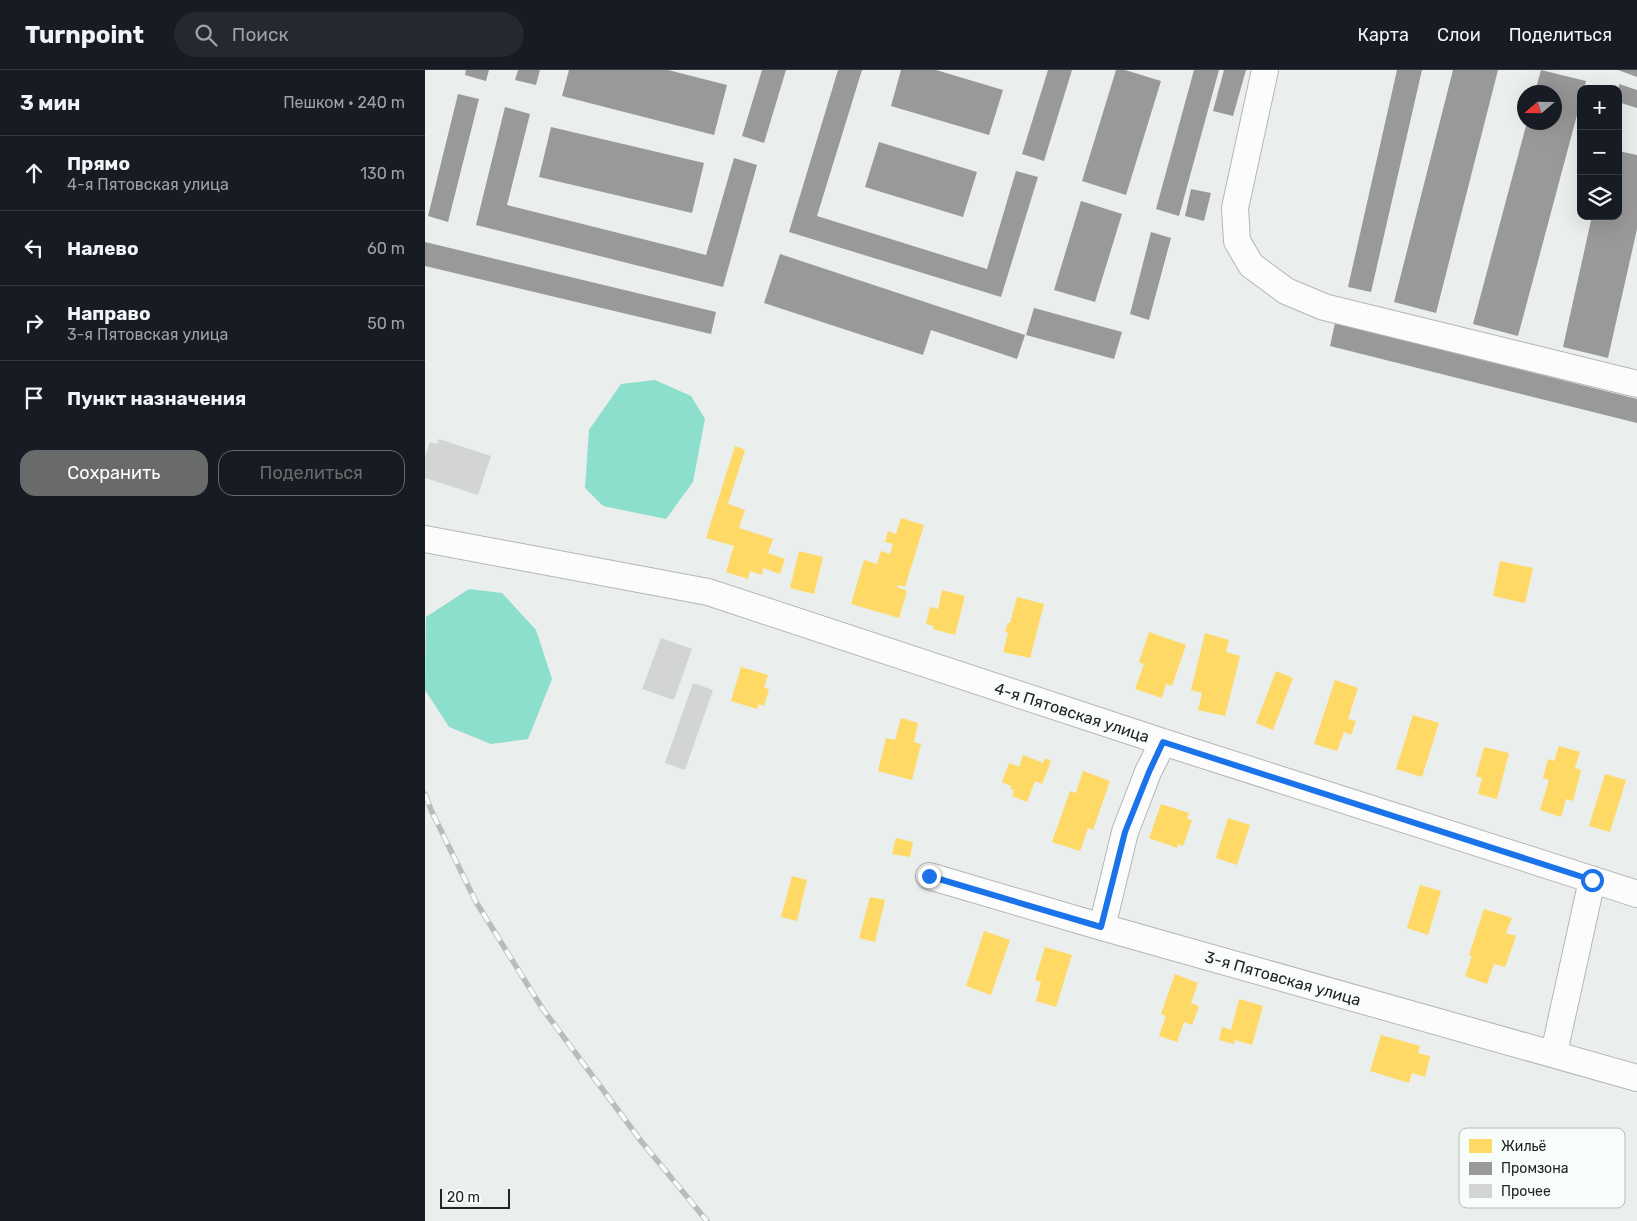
<!DOCTYPE html>
<html lang="ru">
<meta charset="utf-8">
<style>
:root{--surface:#171b24;--page:#242831;--text:#f1f3f6;--muted:#9ea1a6;--line:#363941;--accent:#686b69}
body{margin:0;font-family:Rubik,sans-serif;background:var(--page);color:var(--text)}
.controls{position:absolute;right:15px;top:15px;display:grid;overflow:hidden;border-radius:10px;box-shadow:0 5px 20px #0002}
.controls button{width:45px;height:45px;display:grid;place-items:center;padding:0;border:0;border-bottom:1px solid var(--line);background:var(--surface);color:var(--text);font:25px sans-serif}
.compass{position:absolute;left:1092px;top:15px;width:45px;height:45px;border-radius:50%;background:var(--surface);box-shadow:0 5px 20px #0002;rotate:250deg}
.scale{position:absolute;left:15px;bottom:12px;width:70px;box-sizing:border-box;padding-left:5px;border:2px solid #222423;border-top:0;font-size:14px;line-height:18px;white-space:nowrap;color:#222423;-webkit-text-stroke:4px #f6fdfb;paint-order:stroke}
.stop{position:absolute;width:15px;height:15px;margin:-11px;border:4px solid #1a73e8;border-radius:50%;background:#fff}
.stop.end{background:#1a73e8;border-color:#fff;box-shadow:0 1px 5px #0008}
.list{margin:0;padding:0;list-style:none}
h2{display:flex;justify-content:space-between;align-items:center;height:65px;margin:0;padding:0 20px;font-size:21px}
h2 small{font-size:16px;font-weight:400;color:var(--muted)}
.list li{display:grid;grid-template-columns:32px 1fr auto;gap:15px;align-items:center;box-sizing:border-box;height:75px;padding:0 20px;border-top:1px solid var(--line)}
.list b{display:block;font-size:19px;white-space:nowrap}
.list p{margin:0;font-size:16px;white-space:nowrap;color:var(--muted)}
.list em{font-size:16px;font-style:normal;color:var(--muted)}
.actions{display:flex;gap:10px;padding:15px 20px}
.actions a{flex:1;padding:11px 0;border:1px solid var(--accent);border-radius:15px;text-align:center;font-size:18px;color:var(--accent)}
.actions .main{background:var(--accent);color:#fff}
.icon{flex:none;width:28px;height:28px;fill:none;stroke:currentColor;stroke-width:2;stroke-linecap:round;stroke-linejoin:round}
.map{position:relative;flex:none;width:1212px;height:1151px;overflow:hidden}
header{display:flex;align-items:center;gap:30px;box-sizing:border-box;height:70px;padding:0 25px;background:var(--surface);border-bottom:1px solid var(--line)}
header strong{font-size:24px}
nav{display:flex;gap:28px;margin-inline-start:auto;font-size:18px}
.search{width:350px;height:45px;background:var(--page);display:flex;align-items:center;gap:12px;box-sizing:border-box;padding:0 18px;border-radius:28px;color:var(--muted);font-size:19px}
main{display:flex}
aside{flex:1;background:var(--surface)}
.map>svg:first-child{display:block}
.water{fill:#8cdfcd}
.homes{fill:#ffd966}
.industry{fill:#999}
.building{fill:#d2d5d4}
.lines{fill:none;stroke-linecap:round;stroke-linejoin:round}
.minor-casing{stroke:#b4b6b5;stroke-width:28}
.minor{stroke:#fcfcfc;stroke-width:26}
.rail-casing{stroke:#babbba;stroke-width:5.5}
.rail{stroke:#f6fdfb;stroke-width:4;stroke-dasharray:11;stroke-linecap:butt}
.route{stroke:#1a73e8;stroke-width:6}
.labels{text-anchor:middle;stroke-width:5;stroke-linejoin:round;paint-order:stroke}
.street-label{font-size:16px;fill:#222423;stroke:#f6fdfb}
.key{fill:#f6fdfb;stroke:#b6bcba;stroke-width:1}
.key-label{font-size:14px;fill:#222423}
</style>
<header>
<strong>Turnpoint</strong>
<div class="search"><svg class="icon" aria-label="search" viewBox="0 0 24 24"><circle cx="10" cy="10" r="6"/><path d="M15 15l6 6"/></svg>Поиск</div>
<nav><a>Карта</a><a>Слои</a><a>Поделиться</a></nav>
</header>
<main>
<aside>
<h2>3 мин<small>Пешком · 240 m</small></h2>
<ul class="list">
<li><svg class="icon" aria-label="ahead" viewBox="0 0 24 24"><path d="M12 20V5M6 11l6-6 6 6"/></svg><div><b>Прямо</b><p>4-я Пятовская улица</p></div><em>130 m</em></li>
<li><svg class="icon" aria-label="left" viewBox="0 0 24 24"><path d="M17 20v-9H6M10 6l-5 5 5 5"/></svg><div><b>Налево</b></div><em>60 m</em></li>
<li><svg class="icon" aria-label="right" viewBox="0 0 24 24"><path d="M7 20v-9h11M14 6l5 5-5 5"/></svg><div><b>Направо</b><p>3-я Пятовская улица</p></div><em>50 m</em></li>
<li><svg class="icon" aria-label="arrive" viewBox="0 0 24 24"><path d="M6 21V4h12l-3 4 3 4H6"/></svg><div><b>Пункт назначения</b></div></li>
</ul>
<div class="actions"><a class="main">Сохранить</a><a>Поделиться</a></div>
</aside>
<div class="map">
<svg width="1212" height="1151" viewBox="0 0 1212 1151">
<rect width="100%" height="100%" fill="#eaeeec"/>
<path class="water" d="M230,310L266,326L280,349L268,412L241,449L178,436L160,418L164,360L196,314Z
M44,519L77,523L111,560L127,609L103,669L66,674L24,657L0,620L1,547Z"/>
<path class="homes" d="M310,376L320,380L303,434L320,440L314,458L348,469L343,483L360,489L355,504L338,498L337,505L325,501L323,509L301,502L309,476L281,468Z
M476,448L499,455L480,517L473,515L472,517L482,521L474,548L426,534L439,490L452,494L456,481L465,484L468,474L460,472L463,461L471,464Z
M374,481L398,487L389,524L365,518Z
M1075,491L1108,498L1100,533L1068,526Z
M517,520L540,526L530,565L508,559L509,556L501,554L505,537L513,539Z
M592,527L619,534L605,588L578,582L583,563L580,562L583,553H585Z
M724,562L761,575L747,616L741,614L737,628L710,619L719,594L714,592Z
M780,563L804,570L801,582L815,586L800,646L773,640L777,623L766,620Z
M316,597L343,605L339,617L344,619L339,636L334,634L332,639L306,631Z
M851,601L868,608L848,660L831,653Z
M910,610L933,618L923,649L931,651L926,665L919,662L912,681L889,674Z
M988,645L1014,653L997,707L971,699Z
M476,648L493,653L489,672L496,674L487,710L453,701L461,668L470,670Z
M1134,676L1155,682L1150,698L1156,700L1148,731L1141,729L1136,747L1115,740L1124,710L1118,708L1123,689L1129,691Z
M1059,677L1084,683L1072,729L1053,724L1057,708L1051,706Z
M598,685L618,693L620,688L626,691L617,714L610,711L602,732L587,726L589,720L585,719L586,716L577,712L584,693L594,697Z
M658,701L685,711L668,760L663,758L655,781L627,772L645,721L651,723Z
M1180,704L1201,710L1185,762L1164,756Z
M736,734L764,743L762,749L767,750L758,776L753,774L752,778L724,768Z
M803,748L825,755L812,795L791,788Z
M471,768L488,772L485,787L467,784Z
M367,806L382,810L372,851L356,847Z
M995,815L1016,821L1003,865L982,858Z
M445,827L460,830L450,872L434,868Z
M1059,839L1087,848L1081,863L1091,866L1080,897L1069,894L1062,914L1040,906L1047,886L1044,885Z
M559,861L585,870L566,925L541,916Z
M620,877L647,885L631,937L611,931L616,912L610,910Z
M750,904L773,913L766,933L774,936L767,955L759,952L752,972L734,966L741,946L736,944Z
M814,929L838,936L827,975L810,970L809,974L794,970L797,957L806,960Z
M956,965L995,976L993,983L1005,986L1000,1007L987,1003L984,1013L945,1001Z"/>
<path class="industry" d="M41,0H64L61,11L40,5Z
M93,0H115L111,15L90,10Z
M144,0H243L302,15L289,65L137,26Z
M337,0H361L339,73L317,66Z
M413,0H437L392,146L562,199L591,101L613,107L576,227L364,162Z
M476,0H511L578,20L564,65L466,36Z
M623,0H647L619,91L597,84Z
M691,0H700L736,11L701,125L657,111Z
M769,0H794L754,146L731,139Z
M799,0H821L808,46L788,41Z
M972,0H997L946,222L923,217Z
M1028,0H1073L1011,243L969,232Z
M1116,0L1161,11L1159,19H1156V30L1093,266L1048,254L1102,52H1130V22H1110Z
M1193,0H1212V7Z
M1194,14L1212,20V38L1193,32Z
M33,24L54,29L23,152L3,146Z
M80,37L105,44L82,135L281,185L309,88L332,95L298,217L51,155Z
M126,57L279,93L267,143L114,107Z
M454,72L552,102L538,147L440,117Z
M1193,81L1212,85V159L1183,288L1138,277L1167,146H1193Z
M766,119L786,123L779,151L760,146Z
M656,131L697,144L670,232L629,220Z
M726,162L746,168L724,250L705,244Z
M0,172L291,242L286,264L0,196Z
M355,184L600,265L592,289L506,260L498,285L339,233Z
M609,238L697,262L689,289L601,265Z
M910,253L1212,329V353L905,276Z"/>
<path class="building" d="M14,369L66,386L53,425L0,408V386L5,372L12,374Z
M236,568L267,579L249,630L217,619Z
M268,613L288,620L260,700L240,693Z"/>
<g class="lines">
<defs>
<path id="minor" d="M840,0L810,138L812,171L826,195L861,221L899,237L1212,314
M0,469L283,522L738,672L1212,824
M504,806L677,857L1212,1008
M677,857L700,762L723,702L738,672
M1129,983L1167,810"/>
</defs>
<use href="#minor" class="minor-casing"/>
<use href="#minor" class="minor"/>
<defs>
<path id="rail" d="M0,724L6,740L51,832L117,938L216,1071L282,1151"/>
</defs>
<use href="#rail" class="rail-casing"/>
<use href="#rail" class="rail"/>
</g>
<g class="lines">
<path class="route" d="M504,806L676,857L700,762L724,702L738,672L1167,810"/>
</g>
<g class="labels">
<g class="street-label">
<text transform="translate(647 642) rotate(18)" y="6">4-я Пятовская улица</text>
<text transform="translate(858 908) rotate(16)" y="6">3-я Пятовская улица</text>
</g>
</g>
<rect x="1034" y="1058" width="166" height="80" rx="8" class="key"/>
<rect x="1044" y="1069" width="23" height="14" fill="#ffd966"/>
<rect x="1044" y="1092" width="23" height="13" fill="#999"/>
<rect x="1044" y="1114" width="23" height="14" fill="#d2d5d4"/>
<g class="key-label">
<text x="1076" y="1081">Жильё</text>
<text x="1076" y="1103">Промзона</text>
<text x="1076" y="1126">Прочее</text>
</g>
</svg>
<div class="controls">
<button>+</button>
<button>−</button>
<button><svg class="icon" aria-label="layers" viewBox="0 0 24 24"><path d="M12 4l9 5-9 5-9-5zM3 14l9 5 9-5"/></svg></button>
</div>
<svg class="compass" viewBox="-18 -18 36 36"><path d="M0-13l5 13h-10z" fill="#e53935"/><path d="M0 13l5-13h-10z" fill="#9ea1a6"/></svg>
<div class="scale">20 m</div>
<div class="stop" style="left:1167px;top:810px"></div>
<div class="stop end" style="left:504px;top:806px"></div>
</div>
</main>
